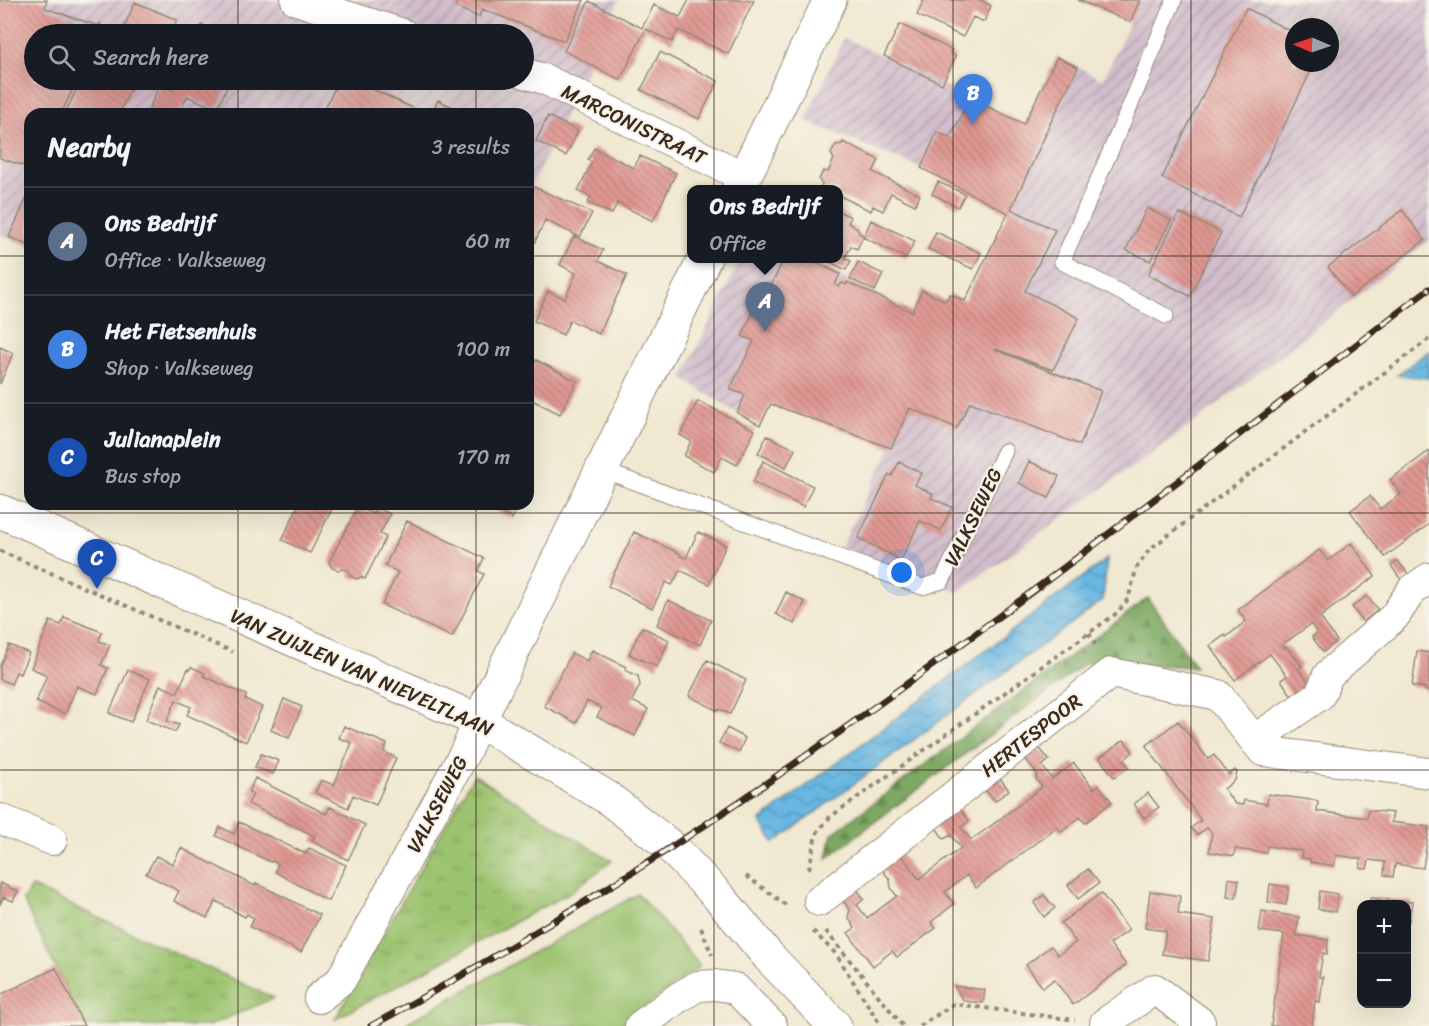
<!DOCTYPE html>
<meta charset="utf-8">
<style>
:root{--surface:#171b24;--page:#242831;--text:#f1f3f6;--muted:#9ea1a6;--line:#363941;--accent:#d1495b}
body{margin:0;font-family:Sriracha,sans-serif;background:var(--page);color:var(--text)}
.controls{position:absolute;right:18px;bottom:18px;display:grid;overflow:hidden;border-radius:12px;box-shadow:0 6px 24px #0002}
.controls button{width:54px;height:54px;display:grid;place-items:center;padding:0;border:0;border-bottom:2px solid var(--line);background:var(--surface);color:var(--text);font:30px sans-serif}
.compass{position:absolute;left:1285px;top:18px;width:54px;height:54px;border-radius:50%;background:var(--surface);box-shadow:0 6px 24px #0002;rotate:272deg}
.you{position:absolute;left:902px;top:573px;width:21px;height:21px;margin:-15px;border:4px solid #fff;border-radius:50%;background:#1a73e8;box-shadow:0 0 0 9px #1a73e833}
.badge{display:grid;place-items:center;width:39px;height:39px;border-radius:50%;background:var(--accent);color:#fff;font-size:20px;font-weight:700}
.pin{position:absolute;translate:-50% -50px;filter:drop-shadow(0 2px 3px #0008)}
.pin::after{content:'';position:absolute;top:32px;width:21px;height:18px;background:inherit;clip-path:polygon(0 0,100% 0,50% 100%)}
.popup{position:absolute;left:687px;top:185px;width:156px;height:78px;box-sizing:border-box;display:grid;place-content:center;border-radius:12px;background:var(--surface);filter:drop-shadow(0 2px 4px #0005);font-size:20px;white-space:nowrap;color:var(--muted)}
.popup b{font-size:22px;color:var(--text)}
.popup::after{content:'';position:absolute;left:50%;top:100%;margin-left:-12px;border:12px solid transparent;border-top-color:var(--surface)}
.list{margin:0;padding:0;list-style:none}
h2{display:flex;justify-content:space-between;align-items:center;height:78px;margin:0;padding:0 24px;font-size:26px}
h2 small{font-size:20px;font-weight:400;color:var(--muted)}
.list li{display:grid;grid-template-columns:39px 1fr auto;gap:18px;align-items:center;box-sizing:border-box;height:108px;padding:0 24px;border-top:2px solid var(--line)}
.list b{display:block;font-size:22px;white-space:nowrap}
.list p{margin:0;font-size:20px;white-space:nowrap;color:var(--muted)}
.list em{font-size:20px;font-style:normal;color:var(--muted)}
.icon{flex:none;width:33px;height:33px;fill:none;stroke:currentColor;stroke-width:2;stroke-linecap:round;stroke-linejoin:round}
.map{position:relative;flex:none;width:1429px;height:1026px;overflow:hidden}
.search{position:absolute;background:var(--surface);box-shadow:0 6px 24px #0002;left:24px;top:24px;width:510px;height:66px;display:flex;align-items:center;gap:15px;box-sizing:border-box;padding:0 21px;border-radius:33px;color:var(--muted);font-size:22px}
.panel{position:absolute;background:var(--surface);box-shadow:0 6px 24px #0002;left:24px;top:108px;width:510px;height:402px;border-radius:18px}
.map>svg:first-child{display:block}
.industrial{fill:url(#industrial-furrows);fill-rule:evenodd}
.grass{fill:url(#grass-tufts);stroke:#6c7646;stroke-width:1.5}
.forest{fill:url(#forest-firs);stroke:#5c6a40;stroke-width:1.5}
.green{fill:#9cc36f;stroke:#6c7646;stroke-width:1.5}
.water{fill:url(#water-waves);stroke:#527080;stroke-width:1.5}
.building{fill:url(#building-back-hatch)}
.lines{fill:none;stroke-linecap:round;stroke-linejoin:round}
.service-casing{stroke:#968977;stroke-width:17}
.minor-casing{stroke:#968977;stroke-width:32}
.tertiary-casing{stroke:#968977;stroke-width:35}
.secondary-casing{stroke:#968977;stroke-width:35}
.path{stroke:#968977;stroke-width:4;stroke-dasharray:4.5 4.5;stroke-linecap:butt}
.service{stroke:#fff;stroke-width:15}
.minor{stroke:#fff;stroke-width:30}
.tertiary{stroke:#fff;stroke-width:33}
.secondary{stroke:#fff;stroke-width:33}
.rail-casing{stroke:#3b2a1e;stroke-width:7}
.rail{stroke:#f7f3e8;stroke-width:4.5;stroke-dasharray:14;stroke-linecap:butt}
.grid{fill:none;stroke:#3b2a1e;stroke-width:1.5;stroke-opacity:0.55}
.labels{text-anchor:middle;stroke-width:4.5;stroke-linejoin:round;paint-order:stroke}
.street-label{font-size:20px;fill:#3b2a1e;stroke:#f7f3e8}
</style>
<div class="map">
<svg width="1429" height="1026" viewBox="0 0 1429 1026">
<defs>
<pattern id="industrial-furrows" width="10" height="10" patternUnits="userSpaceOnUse" patternTransform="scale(1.5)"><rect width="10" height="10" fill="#d1bdcb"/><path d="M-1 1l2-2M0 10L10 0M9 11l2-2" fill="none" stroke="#ab9aa4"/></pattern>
<pattern id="grass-tufts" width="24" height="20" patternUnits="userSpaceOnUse" patternTransform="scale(1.5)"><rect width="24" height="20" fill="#9cc36f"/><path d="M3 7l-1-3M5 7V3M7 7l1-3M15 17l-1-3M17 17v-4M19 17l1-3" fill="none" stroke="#809f5b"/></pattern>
<pattern id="forest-firs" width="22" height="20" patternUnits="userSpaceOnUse" patternTransform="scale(1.5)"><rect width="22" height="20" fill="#7da962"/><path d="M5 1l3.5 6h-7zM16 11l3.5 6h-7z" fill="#688a50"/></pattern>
<pattern id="water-waves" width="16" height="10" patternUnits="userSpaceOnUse" patternTransform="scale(1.5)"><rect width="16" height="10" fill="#68b7e2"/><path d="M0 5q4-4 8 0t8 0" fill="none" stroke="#5795b7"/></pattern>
<pattern id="building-back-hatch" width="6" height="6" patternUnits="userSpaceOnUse" patternTransform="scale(1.5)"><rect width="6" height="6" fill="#e09792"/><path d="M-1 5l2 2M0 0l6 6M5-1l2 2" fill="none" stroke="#b77b77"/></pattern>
</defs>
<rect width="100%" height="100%" fill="#f7f3e8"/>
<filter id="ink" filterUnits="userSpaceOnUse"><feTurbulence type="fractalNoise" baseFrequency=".0167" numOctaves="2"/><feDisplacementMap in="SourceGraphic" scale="12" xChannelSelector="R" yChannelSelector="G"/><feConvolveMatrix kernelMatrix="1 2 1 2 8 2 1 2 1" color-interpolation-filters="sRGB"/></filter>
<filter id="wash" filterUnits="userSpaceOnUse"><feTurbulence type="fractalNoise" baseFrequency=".008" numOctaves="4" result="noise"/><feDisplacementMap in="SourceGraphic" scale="24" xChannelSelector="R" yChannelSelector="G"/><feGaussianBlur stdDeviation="1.35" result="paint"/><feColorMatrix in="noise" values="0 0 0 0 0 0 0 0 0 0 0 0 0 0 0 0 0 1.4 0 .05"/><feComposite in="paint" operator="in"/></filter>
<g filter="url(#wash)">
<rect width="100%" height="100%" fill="#f0e8d0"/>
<path class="industrial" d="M0,0H619L528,194V114H30V247L0,234ZM34,34H524V80H34Z
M1140,0H1429V240L1191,425L958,592L841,547L891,448L771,404L737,413L682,378L741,259H806L949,330L1008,213L921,168L805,121L844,38L1046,134L1078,67L1103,80ZM1294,27H1330V63H1294Z"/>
<path class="grass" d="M474,775L612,861L567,894L335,1019Z
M32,887L274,998L208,1026H84L23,900Z"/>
<path class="forest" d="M1148,598L1196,667L1086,663L827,858L832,834Z"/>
<path class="green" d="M638,894L700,966L619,1026H401Z"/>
<path class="water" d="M1429,351V378L1397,375Z
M1107,559L1103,600L774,843L760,821Z"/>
<g id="blocks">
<path class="building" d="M0,0H47L45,8L98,26L99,24H101L97,34H34V80H77L61,114H30V168L0,158Z
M458,0H584L564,41L482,9L479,17L455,7Z
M689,0H754L728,54L678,30L672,42L646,29L620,80L564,51L589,1L642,28L654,5L680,17Z
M924,0H981L991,6L984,22L973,17L963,37L917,15Z
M1078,0H1140L1130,22Z
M135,2L177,20L171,34H121Z
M1246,8L1294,33V63H1315L1239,217L1162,178Z
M900,24L952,50L950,53L956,56L942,84L884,56Z
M202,25L223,34H198Z
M660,52L718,81L699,119L641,90Z
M1057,57L1078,67L1045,134H1046L1011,209L1055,230L1025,291L1079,318L1053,370L996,349V350L1101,391L1080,445L970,402L957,428L910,408L891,448L771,404L760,425L737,413L745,395L730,389L754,341L742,336L754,310L758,312L784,259L794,264L797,258H807L840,274L835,285L839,287L842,283L846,285L847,282L912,312L922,290L943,300H946L950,294L965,301L1008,213L921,168L937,132L950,138L970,98L1024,124Z
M81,80H129L134,82L119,114H65Z
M178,80H230L217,109L187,96L179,114H147L160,84L173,90Z
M339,80H354L425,114H322Z
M438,100L467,114H431Z
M548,116L578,131L566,156L536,141Z
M843,142L879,160L873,172L920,195L915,205L891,193L883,211L873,206L871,211L838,195V189H826L821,187L822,184L819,180L823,171L828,172L834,159L831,154L836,145L842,144Z
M594,148L634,168L640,156L676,173L653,221L617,203L612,214L588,203L591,197L578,191L592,162L588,160Z
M938,182L965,194L958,207L932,194Z
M532,186L592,213L580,237L545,220L528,257V195Z
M30,191V246L9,237Z
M1147,208L1171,220L1150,261L1126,250Z
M1402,210L1425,240L1351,297L1328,267Z
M838,211L851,217L848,223L857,228L859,233L864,236L871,220L915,241L906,258L863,237L857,249L851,246L845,258L851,261L846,270L822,258H838Z
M1179,213L1221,232L1190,296L1148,275Z
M936,232L981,253L973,269L928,249Z
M574,236L603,250L598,261L627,275L599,334L570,320L563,335L534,321L548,291L565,299L576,273L560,265Z
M858,262L883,274L875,291L850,279Z
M0,347L13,353L0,384Z
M536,360L577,381L560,414L528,398V376Z
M698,401L755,430L737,465L722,457L714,472L684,456L691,441L680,435Z
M767,436L795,449L786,467L758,453Z
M1429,451V524L1385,557L1350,511L1370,496L1380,509L1401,494L1390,480Z
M763,461L813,486L803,507L753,482Z
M1029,461L1059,476L1049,498L1019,483Z
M899,462L922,473L915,485L933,494L931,498L952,507L941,530L920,521L901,560L858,538L889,474L892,476Z
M299,504H326L333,507L310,553L282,540Z
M482,504H519L512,519Z
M358,507L373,514L376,507L390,514L380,534L386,537L365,579L361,577L356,579L350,576L349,571L343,569L338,570L332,568L329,562Z
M407,521L484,558L478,571L484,574L452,637L382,605L398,572L385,566Z
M634,532L681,554L680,556L686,558L698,532L726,545L709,584L680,570L672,585L666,582L652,608L608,586Z
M1351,543L1375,576L1320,617L1337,641L1323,652L1312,637L1317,633L1311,624L1282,645L1284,648L1286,646L1302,666L1298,669L1309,683L1292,696L1281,680L1287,676L1270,654L1235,680L1210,646L1225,635L1226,637L1246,621L1238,610L1319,550L1328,561Z
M1398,561L1409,575L1402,581L1391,566Z
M786,592L805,602L794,624L776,614Z
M1367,596L1378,610L1363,622L1352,607Z
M668,600L711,620L700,645L657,625Z
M64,617L102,632L99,641L110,645L101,665L108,668L97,694L77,686L65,714L36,702L47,675L31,668L50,621L61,625Z
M642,627L669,640L657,667L629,654Z
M9,645L29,653L20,674L16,672L11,684L0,679V666Z
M592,650L626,667L625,670L638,676L640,685L632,701L648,709L635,736L597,717L602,708L587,701L576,723L544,706L572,653L587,661Z
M1417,651L1429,653V691H1425V688L1412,686Z
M707,660L746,680L730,714L719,709L718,711L689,696Z
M191,667L205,673L203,676L246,695L245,699L262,707L246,742L187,715L191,707L176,700L167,721L179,725L175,732L146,720L160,685L177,693L188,669L189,670Z
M128,670L150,679L131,722L109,713Z
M284,699L302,707L289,738L271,730Z
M1178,721L1208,759L1214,755L1229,775L1235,770L1237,772L1235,780L1224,789L1235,804L1243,805L1244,800L1267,804L1268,794L1318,801L1317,811L1367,818L1368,810L1393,813L1391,822L1429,827L1423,868L1395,864L1393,877L1384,875L1385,862L1369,860L1367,869L1360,868L1361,859L1336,855L1334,866L1310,862V859L1301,858L1302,851L1267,846L1266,853L1235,849L1234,856L1209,852L1212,833L1207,828L1197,835L1191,828L1201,820L1146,746Z
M344,726L387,744L384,752L396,758L376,805L353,795L348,808L315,793L321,780L334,785L352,743L339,738Z
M727,728L745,738L739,752L719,743Z
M1124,740L1133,752L1124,760L1129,767L1114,777L1099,758Z
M1038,746L1049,760L1042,766L1052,779L1074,763L1094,789L1099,785L1112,802L1085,823L1080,817L1061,832L1057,827L976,888L967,875L945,892L954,904L931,922L936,928L897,957L892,951L873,966L848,933L855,928L848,917L850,910L839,895L853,884L864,899L857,905L867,918L897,896L891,888L890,880L879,865L898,851L919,879L961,848L951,835L944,839L933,824L958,806L969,821L961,827L971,840L992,825L1042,787L1036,779L1037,774L1024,757Z
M261,754L279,761L273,774L255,767Z
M998,776L1009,790L995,801L983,787Z
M255,778L326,814L330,807L365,825L348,860L312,841L315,836L248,804L253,794L249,792Z
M1148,793L1159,807L1144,818L1134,804Z
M239,822L306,854L309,848L346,865L328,901L275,872L278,864L272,861L271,862L216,836L220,827L234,834Z
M181,848L255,886L256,883L320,915L301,952L250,927L254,918L247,914L245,917L216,901L207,918L174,901L179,891L146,874L156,856L173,864Z
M1088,869L1099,883L1078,899L1068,885Z
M1229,878L1239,880L1236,898L1227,897Z
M0,883L18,891L13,901L3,897L0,905Z
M1270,884L1289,887L1286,905L1268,902Z
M1150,891L1180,896L1178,914L1215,919L1208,961L1162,954L1166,931L1145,928Z
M1320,891L1338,894L1336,912L1318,909Z
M1101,893L1129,930L1110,944L1126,965L1073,1005L1054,979L1043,988L1026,965L1051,946L1058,955L1076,942L1061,923Z
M1044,895L1055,908L1044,917L1034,903Z
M1370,898L1412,902L1409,921L1407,920V904H1369Z
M1262,911L1299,917L1296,935L1328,940L1327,954L1323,953L1319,977H1323L1320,1002L1315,1001L1312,1026H1271L1284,934L1259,931Z
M56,968L84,1026H0V995Z
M954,986L985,990L983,1003L964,1001Z"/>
</g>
</g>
<g filter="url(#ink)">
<use href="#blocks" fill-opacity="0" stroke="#968977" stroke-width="1.5"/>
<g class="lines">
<defs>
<path id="service" d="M1166,316L1062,262L1130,106L1174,0
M602,470L922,587L942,581L1005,451"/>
<path id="minor" d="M296,0L403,34
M524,73L544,79L744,177
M1254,740L1320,695L1328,675L1394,617L1412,590L1429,578
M0,819L52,840
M819,901L1111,673L1218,695L1263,751L1429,773
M319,998L341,980L465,752L479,721
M640,1026L679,997L698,986L715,985L735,988L772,1026
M1107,1026L1105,1023L1155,989L1200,1022L1199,1026"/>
<path id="tertiary" d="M738,190L830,0
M479,721L705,258"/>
<path id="secondary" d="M0,511L479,721L608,798L671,847L720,898L769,957L835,1026"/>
</defs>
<use href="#service" class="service-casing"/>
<use href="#minor" class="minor-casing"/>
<use href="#tertiary" class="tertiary-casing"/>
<use href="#secondary" class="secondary-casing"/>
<path class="path" d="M0,551L233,652
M1089,633L1096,646
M809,869L816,834L830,817L1117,613L1128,599L1137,567L1150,549L1429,339
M746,876L789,907
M701,928L712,955
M813,931L836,954L881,1026
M826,931L903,1026
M920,1026L954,1004L1075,1020"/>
<use href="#service" class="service"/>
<use href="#minor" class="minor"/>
<use href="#tertiary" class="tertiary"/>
<use href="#secondary" class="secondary"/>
<defs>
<path id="rail" d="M371,1026C485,964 597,897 705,825C954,658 1190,471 1429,289"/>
</defs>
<use href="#rail" class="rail-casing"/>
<use href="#rail" class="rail"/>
</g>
</g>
<path class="grid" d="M238,0V34M476,0V34M714,0V1026M953,0V1026M1191,0V1026M238,80V114M476,80V114M0,256H30M528,256H1429M238,504V1026M476,504V1026M0,513H1429M0,770H1429"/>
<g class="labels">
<g class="street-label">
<text transform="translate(634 124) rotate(26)" y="7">MARCONISTRAAT</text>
<text transform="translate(973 517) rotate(-64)" y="7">VALKSEWEG</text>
<text transform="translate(362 672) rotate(24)" y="7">VAN ZUIJLEN VAN NIEVELTLAAN</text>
<text transform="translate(1031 735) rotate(-38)" y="7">HERTESPOOR</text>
<text transform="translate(437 804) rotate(-62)" y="7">VALKSEWEG</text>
</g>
</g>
</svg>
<div class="controls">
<button>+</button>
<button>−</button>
</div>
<svg class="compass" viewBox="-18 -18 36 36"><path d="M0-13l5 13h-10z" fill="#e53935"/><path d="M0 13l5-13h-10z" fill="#9ea1a6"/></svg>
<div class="you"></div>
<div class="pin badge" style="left:765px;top:332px;background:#5c6f8a">A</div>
<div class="popup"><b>Ons Bedrijf</b>Office</div>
<div class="pin badge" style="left:973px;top:124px;background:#3f7fe0">B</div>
<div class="pin badge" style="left:97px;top:589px;background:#1a4fb4">C</div>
<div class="search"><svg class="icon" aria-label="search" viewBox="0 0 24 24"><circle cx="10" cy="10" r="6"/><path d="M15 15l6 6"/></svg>Search here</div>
<section class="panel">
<h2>Nearby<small>3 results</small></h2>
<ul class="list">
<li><span class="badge" style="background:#5c6f8a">A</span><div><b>Ons Bedrijf</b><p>Office · Valkseweg</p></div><em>60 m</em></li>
<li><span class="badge" style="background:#3f7fe0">B</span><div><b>Het Fietsenhuis</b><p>Shop · Valkseweg</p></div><em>100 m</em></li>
<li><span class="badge" style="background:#1a4fb4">C</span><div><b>Julianaplein</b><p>Bus stop</p></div><em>170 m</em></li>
</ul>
</section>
</div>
